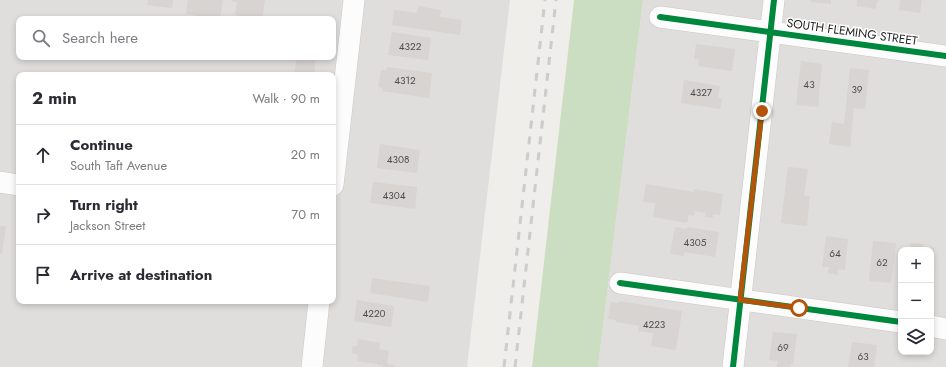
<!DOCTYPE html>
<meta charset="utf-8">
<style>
:root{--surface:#fff;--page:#f2f2f3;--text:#2b2b33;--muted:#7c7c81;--line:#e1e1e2}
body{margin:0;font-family:Jost,sans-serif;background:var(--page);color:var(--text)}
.controls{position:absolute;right:12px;bottom:12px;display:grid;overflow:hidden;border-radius:8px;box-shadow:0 2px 6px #0003}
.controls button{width:36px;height:36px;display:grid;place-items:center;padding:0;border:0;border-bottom:1px solid var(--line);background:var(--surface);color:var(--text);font:20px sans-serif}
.stop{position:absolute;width:12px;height:12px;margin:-9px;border:3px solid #b45309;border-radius:50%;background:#fff}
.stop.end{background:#b45309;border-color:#fff;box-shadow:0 1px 4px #0008}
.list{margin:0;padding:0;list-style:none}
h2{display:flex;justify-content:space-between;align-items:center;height:52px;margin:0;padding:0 16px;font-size:17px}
h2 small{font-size:13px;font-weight:400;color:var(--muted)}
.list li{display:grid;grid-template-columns:26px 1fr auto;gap:12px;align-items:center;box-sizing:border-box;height:60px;padding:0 16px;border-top:1px solid var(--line)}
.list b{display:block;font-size:15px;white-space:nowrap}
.list p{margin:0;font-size:13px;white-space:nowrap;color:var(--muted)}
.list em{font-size:13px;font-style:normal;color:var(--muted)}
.icon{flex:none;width:22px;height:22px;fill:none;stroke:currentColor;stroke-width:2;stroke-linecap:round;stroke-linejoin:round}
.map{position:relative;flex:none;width:946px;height:367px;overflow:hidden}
.search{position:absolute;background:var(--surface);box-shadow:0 2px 6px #0003;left:16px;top:16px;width:320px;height:44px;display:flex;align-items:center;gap:10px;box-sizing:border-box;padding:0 14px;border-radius:8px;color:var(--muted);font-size:15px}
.panel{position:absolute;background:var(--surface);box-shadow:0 2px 6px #0003;left:16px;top:72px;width:320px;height:232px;border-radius:8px}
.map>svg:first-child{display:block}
.residential{fill:#dfdedc;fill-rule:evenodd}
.forest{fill:#cbdec1}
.building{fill:#d7d4d2}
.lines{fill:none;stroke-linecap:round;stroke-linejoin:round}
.minor-casing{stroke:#c9c8c7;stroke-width:22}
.minor{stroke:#fdfcfc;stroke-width:21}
.rail{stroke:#ccc;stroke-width:3;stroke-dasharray:8 8;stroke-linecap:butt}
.cycleway-casing{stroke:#fff;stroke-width:8}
.cycleway{stroke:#00873e;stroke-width:6}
.route{stroke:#b45309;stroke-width:5}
.labels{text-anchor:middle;stroke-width:3;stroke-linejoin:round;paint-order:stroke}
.number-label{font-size:10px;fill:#4f4e4e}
.street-label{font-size:12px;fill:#222;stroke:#fff}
</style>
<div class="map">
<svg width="946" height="367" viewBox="0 0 946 367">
<rect width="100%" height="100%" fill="#f0eeeb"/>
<path class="residential" d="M0,0H510L467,367H0ZM19,19H333V57H19ZM19,75H333V301H19Z
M643,0H946V367H598ZM901,250H931V352H901Z"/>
<path class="forest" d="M574,0H643L598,367H532Z"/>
<path class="building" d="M148,0H173L172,8L147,5Z
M188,0H223L220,19L186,14Z
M231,0H265L262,19L235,15L237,2L231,1Z
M811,0H831V4L811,2Z
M857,0H879V2L877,1L876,9L857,6Z
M900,0H922L920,13L899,10Z
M418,6L441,10L440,17L462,20L460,35L392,25L394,10L417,13Z
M392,32L431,38L428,60L388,55Z
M696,44L735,49L732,71L698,66L699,59H694Z
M297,57H316L314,75H294Z
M801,61L822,64L818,107L796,105Z
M387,67L432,73L429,98L382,91L383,88L378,87L381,70H386Z
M850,68L869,70L865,109L854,108L850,147L829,144L832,122L844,124Z
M684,80L720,86L718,98L722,99L720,109L681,103Z
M380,144L420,150L417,173L377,168Z
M788,167L808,169L804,196H810L807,226L781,223Z
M373,182L417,187L415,209L370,203Z
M646,184L694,192V189L723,194L720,215L713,214V218L705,217L706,213L695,211L694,216L689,215L687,223L653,217L655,203L643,202Z
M0,226H6L2,254H0Z
M675,227L687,229V227L719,232L715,257L684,252V256L670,254Z
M826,236L848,239L845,270L838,269V275L828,273L829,267H822Z
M873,241L896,243L891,283L869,281Z
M911,243L923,244L922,246L934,248L932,264H931V250H910Z
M372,278L430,286L428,302L370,293Z
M357,300L394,306L391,327L354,321Z
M619,301L682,311L676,350L651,346L653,333L638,331L639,326L616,322V320L608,319L611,302L618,303Z
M773,332L797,334L793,365H790V367H777L778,361L769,360Z
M358,339L380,343L379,349L389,351L387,364L396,366L395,367H382V365L357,361L358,355L351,353L353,346H357Z
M852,342L877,345L874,367H848Z"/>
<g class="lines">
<defs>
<path id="minor" d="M660,17L946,56
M0,182L19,185
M333,185L354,0
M620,283L901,322
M931,326L946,329
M312,367L319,301
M733,367L774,0"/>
</defs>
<use href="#minor" class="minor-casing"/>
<use href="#minor" class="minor"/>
<path class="rail" d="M504,367L545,0
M515,367L556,0"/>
<defs>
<path id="cycleway" d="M660,17L946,56
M620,283L901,322
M733,367L774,0"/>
</defs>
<use href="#cycleway" class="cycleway-casing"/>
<use href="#cycleway" class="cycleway"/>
</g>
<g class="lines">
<path class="route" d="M762,111L740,300L799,308"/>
</g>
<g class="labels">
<g class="number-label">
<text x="410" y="50">4322</text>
<text x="405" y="84">4312</text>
<text x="809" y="88">43</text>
<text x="857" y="93">39</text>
<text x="701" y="96">4327</text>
<text x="398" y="163">4308</text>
<text x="394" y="199">4304</text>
<text x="695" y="246">4305</text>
<text x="835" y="257">64</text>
<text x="882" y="266">62</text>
<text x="374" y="317">4220</text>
<text x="654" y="328">4223</text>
<text x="783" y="351">69</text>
<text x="863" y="360">63</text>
</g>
<g class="street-label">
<text transform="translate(852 32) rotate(8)" y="4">SOUTH FLEMING STREET</text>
</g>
</g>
</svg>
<div class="controls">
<button>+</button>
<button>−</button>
<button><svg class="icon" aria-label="layers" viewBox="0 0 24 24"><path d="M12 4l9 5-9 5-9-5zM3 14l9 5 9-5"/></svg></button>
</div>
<div class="stop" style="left:799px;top:308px"></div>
<div class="stop end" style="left:762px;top:111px"></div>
<div class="search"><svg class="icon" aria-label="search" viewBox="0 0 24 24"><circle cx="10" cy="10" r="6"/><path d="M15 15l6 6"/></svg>Search here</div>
<section class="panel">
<h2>2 min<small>Walk · 90 m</small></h2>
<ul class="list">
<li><svg class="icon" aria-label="ahead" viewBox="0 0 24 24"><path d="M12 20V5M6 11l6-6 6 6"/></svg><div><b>Continue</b><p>South Taft Avenue</p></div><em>20 m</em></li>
<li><svg class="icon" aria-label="right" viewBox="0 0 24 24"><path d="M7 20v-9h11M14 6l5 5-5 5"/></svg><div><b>Turn right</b><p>Jackson Street</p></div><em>70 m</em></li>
<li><svg class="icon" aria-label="arrive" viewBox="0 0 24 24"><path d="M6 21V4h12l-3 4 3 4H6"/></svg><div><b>Arrive at destination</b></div></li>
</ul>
</section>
</div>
